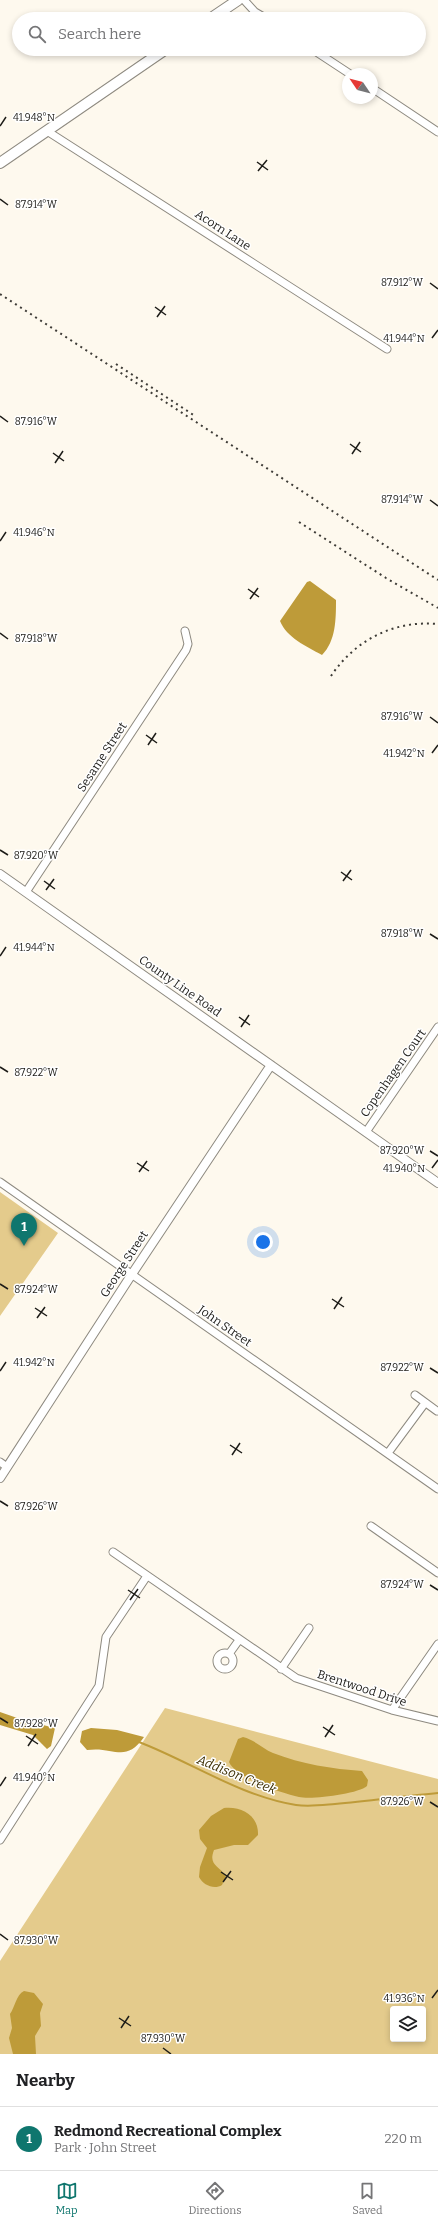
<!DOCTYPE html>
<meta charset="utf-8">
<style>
:root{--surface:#fff;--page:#f6f6f6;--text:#202124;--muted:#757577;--line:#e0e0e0;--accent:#0f766e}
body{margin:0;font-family:Bitter,serif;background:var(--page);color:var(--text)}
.controls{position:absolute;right:12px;bottom:12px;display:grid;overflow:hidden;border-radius:4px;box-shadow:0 2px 6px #0003}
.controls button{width:36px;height:36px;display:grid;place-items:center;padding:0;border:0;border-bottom:1px solid var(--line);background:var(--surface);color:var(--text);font:20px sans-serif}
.compass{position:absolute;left:342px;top:68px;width:36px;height:36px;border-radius:50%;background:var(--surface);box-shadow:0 2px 6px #0003;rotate:305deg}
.you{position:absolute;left:263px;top:1242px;width:14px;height:14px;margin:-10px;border:3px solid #fff;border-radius:50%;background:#1a73e8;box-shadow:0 0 0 6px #1a73e833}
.badge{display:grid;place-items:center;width:26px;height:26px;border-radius:50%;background:var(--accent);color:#fff;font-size:13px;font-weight:700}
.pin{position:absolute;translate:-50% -33px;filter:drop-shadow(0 1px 2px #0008)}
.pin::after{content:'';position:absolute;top:21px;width:14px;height:12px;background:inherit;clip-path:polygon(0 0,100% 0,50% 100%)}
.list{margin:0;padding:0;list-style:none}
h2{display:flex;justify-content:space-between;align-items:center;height:52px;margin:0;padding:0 16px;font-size:17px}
h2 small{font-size:13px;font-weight:400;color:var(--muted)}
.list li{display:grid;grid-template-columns:26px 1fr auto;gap:12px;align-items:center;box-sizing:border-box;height:64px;padding:0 16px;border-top:1px solid var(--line)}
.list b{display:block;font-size:15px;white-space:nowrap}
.list p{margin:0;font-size:13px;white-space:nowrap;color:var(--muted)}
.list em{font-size:13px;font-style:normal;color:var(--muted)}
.icon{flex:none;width:22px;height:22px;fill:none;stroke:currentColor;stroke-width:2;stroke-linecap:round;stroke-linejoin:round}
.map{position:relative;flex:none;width:438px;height:2054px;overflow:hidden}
.search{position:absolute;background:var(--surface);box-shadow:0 2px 6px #0003;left:12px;right:12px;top:12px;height:44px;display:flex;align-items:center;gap:10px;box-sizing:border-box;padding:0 14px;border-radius:22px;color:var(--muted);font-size:15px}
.sheet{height:116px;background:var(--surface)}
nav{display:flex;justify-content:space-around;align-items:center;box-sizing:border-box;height:56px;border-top:1px solid var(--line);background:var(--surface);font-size:11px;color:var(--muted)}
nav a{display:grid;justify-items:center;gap:2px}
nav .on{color:var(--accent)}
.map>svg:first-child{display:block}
.green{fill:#e4cb8c;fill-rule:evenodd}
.water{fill:#be9b39}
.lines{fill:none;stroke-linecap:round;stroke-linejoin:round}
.stream{stroke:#be9b39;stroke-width:2}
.minor-casing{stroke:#8e8a80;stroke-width:9}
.tertiary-casing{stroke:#8e8a80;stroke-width:10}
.secondary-casing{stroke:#8e8a80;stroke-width:12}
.minor{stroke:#fff;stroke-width:7}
.tertiary{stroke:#fff;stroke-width:8}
.secondary{stroke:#fff;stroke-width:10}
.rail{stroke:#3e3c37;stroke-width:2;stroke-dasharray:2 4;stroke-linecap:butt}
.ticks{fill:none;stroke:#1d1c18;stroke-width:1.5}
.labels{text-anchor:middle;stroke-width:3;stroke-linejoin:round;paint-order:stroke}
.street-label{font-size:12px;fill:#1d1c18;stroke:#fff}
.water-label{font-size:13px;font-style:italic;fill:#3b2d02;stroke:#fff}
.ticks-label{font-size:10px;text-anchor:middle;fill:#1d1c18;stroke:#fff;stroke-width:3;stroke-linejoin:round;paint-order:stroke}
</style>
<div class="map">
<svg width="438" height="2054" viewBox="0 0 438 2054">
<rect width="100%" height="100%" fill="#fef9ee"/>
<path class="green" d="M0,1192L58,1233L0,1316Z
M165,1708L438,1779V2054H0V1961ZM393,2009H423V2039H393Z"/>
<path class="water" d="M310,581L336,600C336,619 336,641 322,655C306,646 287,638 280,621L307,582Z
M0,1712L23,1720L55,1728L51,1746L47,1749L33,1735L0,1725Z
M91,1728L117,1730L144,1737C125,1764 114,1746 87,1750L80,1742L82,1731Z
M243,1737C255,1740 263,1749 273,1753C301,1764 333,1769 362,1771L368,1780L367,1786C358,1794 311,1800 299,1797C282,1793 236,1778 229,1762L238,1739Z
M224,1808C242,1806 259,1816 258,1835L248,1845H234L214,1850C208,1865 219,1866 226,1876L222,1885C214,1890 203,1885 199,1877L200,1867L207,1848L200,1839L199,1830L211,1816Z
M24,1991L34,1993L43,2004L40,2013L41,2026L35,2036L36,2054H13L9,2038L12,2028L10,2014C15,2007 16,1995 24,1991Z"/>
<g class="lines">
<path class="stream" d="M139,1742C191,1762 240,1796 296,1805C309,1807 323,1805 335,1804C370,1801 404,1796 438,1793"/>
<defs>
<path id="minor" d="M244,0L255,12L267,19
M312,49L350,74
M372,88L438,132
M47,131L387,349
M26,892L186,650L188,644L185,631
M366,1132L438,1027
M0,1182L438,1489
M415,1395L437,1411
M388,1453L425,1403
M0,1462L7,1467
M371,1526L438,1573
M113,1552L296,1678L392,1710L438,1721
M217 1661a8 8 0 1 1 16 0a8 8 0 1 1-16 0Z
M229,1654L239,1640
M281,1669L309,1628
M392,1710L438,1644
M0,1840L99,1686L106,1637L147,1576"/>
<path id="tertiary" d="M0,874L438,1183
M0,1478L132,1274L271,1065"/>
<path id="secondary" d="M210,19L238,0
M0,163L166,49"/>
</defs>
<use href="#minor" class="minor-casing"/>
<use href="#tertiary" class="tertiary-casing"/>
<use href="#secondary" class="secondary-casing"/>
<use href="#minor" class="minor"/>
<use href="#tertiary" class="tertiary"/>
<use href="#secondary" class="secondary"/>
<path class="rail" d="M0,294L438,580
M116,364L195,416
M299,522L386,578L438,608
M331,676C355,640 394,620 438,624"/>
</g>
<path class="ticks" d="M0,126L6,117M257,162L268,170M258,171L267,160M0,199L8,205M430,283L438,289M155,307L166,315M157,317L165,306M432,338L438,330M0,416L8,422M350,444L361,452M53,453L64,461M352,454L360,442M55,463L63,451M430,500L438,506M0,541L6,532M248,589L259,597M250,599L258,588M0,633L8,639M430,717L438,723M146,735L157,743M148,745L156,733M432,753L438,745M0,850L8,855M341,872L352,880M44,881L55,889M343,881L351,870M46,890L54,879M430,934L438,939M0,956L6,947M239,1017L250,1025M241,1027L249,1015M0,1067L8,1072M430,1151L438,1156M137,1163L149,1171M432,1168L438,1160M139,1172L147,1161M0,1284L8,1289M332,1299L344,1307M35,1308L47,1316M334,1309L342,1297M37,1318L45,1307M430,1368L438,1373M0,1371L6,1362M230,1445L242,1453M232,1455L240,1443M0,1501L8,1506M430,1585L438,1590M128,1590L140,1598M130,1600L138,1589M0,1718L8,1723M323,1727L335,1735M26,1736L38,1744M325,1737L333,1725M28,1746L36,1734M0,1786L6,1777M430,1802L438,1807M221,1872L233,1880M223,1882L231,1871M0,1934L8,1940M432,1998L438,1990M119,2018L131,2026M121,2028L129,2016M163,2048L171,2054"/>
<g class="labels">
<g class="street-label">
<text transform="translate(223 230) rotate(33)" y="4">Acorn Lane</text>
<text transform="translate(102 757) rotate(-57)" y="4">Sesame Street</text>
<text transform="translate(180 986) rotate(35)" y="4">County Line Road</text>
<text transform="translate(393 1073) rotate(-55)" y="4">Copenhagen Court</text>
<text transform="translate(124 1264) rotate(-57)" y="4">George Street</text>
<text transform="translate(225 1326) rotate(35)" y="4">John Street</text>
<text transform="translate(362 1688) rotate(18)" y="4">Brentwood Drive</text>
</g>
<g class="water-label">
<text transform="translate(237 1774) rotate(22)" y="5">Addison Creek</text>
</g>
</g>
<g class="ticks-label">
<text x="34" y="121">41.948°N</text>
<text x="36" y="208">87.914°W</text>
<text x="402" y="286">87.912°W</text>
<text x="404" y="342">41.944°N</text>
<text x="36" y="425">87.916°W</text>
<text x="402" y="503">87.914°W</text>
<text x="34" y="536">41.946°N</text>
<text x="36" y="642">87.918°W</text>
<text x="402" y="720">87.916°W</text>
<text x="404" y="757">41.942°N</text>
<text x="36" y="859">87.920°W</text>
<text x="402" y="937">87.918°W</text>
<text x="34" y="951">41.944°N</text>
<text x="36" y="1076">87.922°W</text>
<text x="402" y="1154">87.920°W</text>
<text x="404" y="1172">41.940°N</text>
<text x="36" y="1293">87.924°W</text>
<text x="34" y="1366">41.942°N</text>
<text x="402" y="1371">87.922°W</text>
<text x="36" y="1510">87.926°W</text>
<text x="402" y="1588">87.924°W</text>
<text x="36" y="1727">87.928°W</text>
<text x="34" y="1781">41.940°N</text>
<text x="402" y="1805">87.926°W</text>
<text x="36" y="1944">87.930°W</text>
<text x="404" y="2002">41.936°N</text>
<text x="163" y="2042">87.930°W</text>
</g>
</svg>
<div class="controls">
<button><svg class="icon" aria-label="layers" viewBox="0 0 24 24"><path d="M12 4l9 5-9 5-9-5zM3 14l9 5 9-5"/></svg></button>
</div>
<svg class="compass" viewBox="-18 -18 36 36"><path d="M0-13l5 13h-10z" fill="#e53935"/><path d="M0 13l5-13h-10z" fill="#757577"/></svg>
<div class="you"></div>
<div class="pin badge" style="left:24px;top:1246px">1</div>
<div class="search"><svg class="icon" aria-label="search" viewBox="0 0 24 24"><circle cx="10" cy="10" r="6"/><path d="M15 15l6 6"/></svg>Search here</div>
</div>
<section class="sheet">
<h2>Nearby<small></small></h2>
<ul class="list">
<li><span class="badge">1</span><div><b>Redmond Recreational Complex</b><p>Park · John Street</p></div><em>220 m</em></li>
</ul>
</section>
<nav>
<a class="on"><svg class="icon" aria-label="map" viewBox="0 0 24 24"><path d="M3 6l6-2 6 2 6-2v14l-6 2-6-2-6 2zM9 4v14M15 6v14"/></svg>Map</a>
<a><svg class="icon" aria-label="directions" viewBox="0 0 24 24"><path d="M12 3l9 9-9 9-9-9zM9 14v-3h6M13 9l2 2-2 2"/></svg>Directions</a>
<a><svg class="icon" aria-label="saved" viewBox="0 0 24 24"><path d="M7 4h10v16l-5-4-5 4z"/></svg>Saved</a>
</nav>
